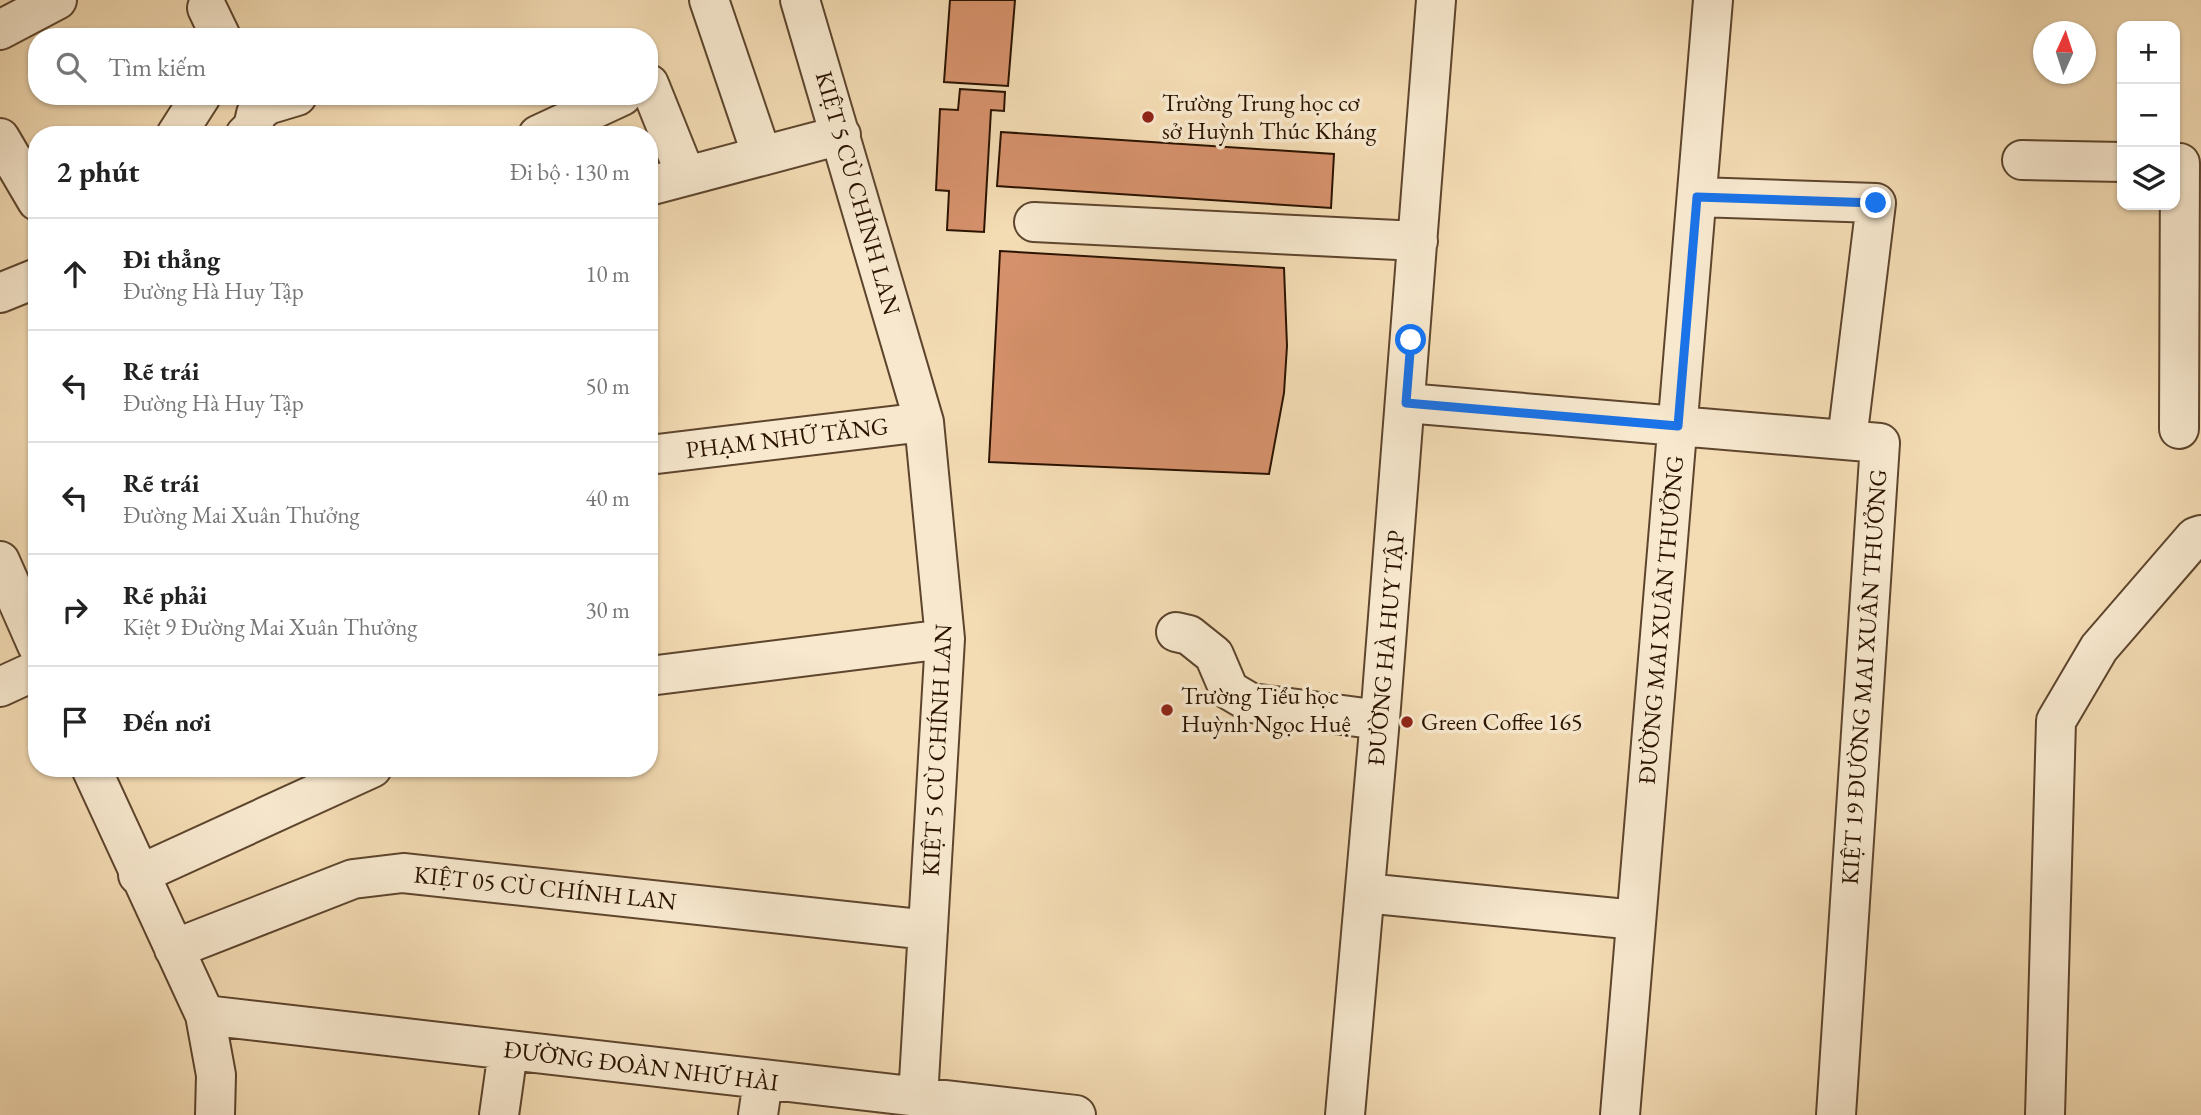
<!DOCTYPE html>
<html lang="vi">
<meta charset="utf-8">
<style>
:root{--surface:#fff;--page:#f2f2f2;--text:#222;--muted:#767676;--line:#e0e0e0}
body{margin:0;font-family:"EB Garamond",serif;background:var(--page);color:var(--text)}
.controls{position:absolute;right:21px;top:21px;display:grid;overflow:hidden;border-radius:14px;box-shadow:0 2px 5px #0004}
.controls button{width:63px;height:63px;display:grid;place-items:center;padding:0;border:0;border-bottom:2px solid var(--line);background:var(--surface);color:var(--text);font:35px sans-serif}
.compass{position:absolute;left:2033px;top:21px;width:63px;height:63px;border-radius:50%;background:var(--surface);box-shadow:0 2px 5px #0004;rotate:3deg}
.stop{position:absolute;width:21px;height:21px;margin:-16px;border:5px solid #1a73e8;border-radius:50%;background:#fff}
.stop.end{background:#1a73e8;border-color:#fff;box-shadow:0 2px 7px #0008}
.list{margin:0;padding:0;list-style:none}
h2{display:flex;justify-content:space-between;align-items:center;height:91px;margin:0;padding:0 28px;font-size:30px}
h2 small{font-size:23px;font-weight:400;color:var(--muted)}
.list li{display:grid;grid-template-columns:46px 1fr auto;gap:21px;align-items:center;box-sizing:border-box;height:112px;padding:0 28px;border-top:2px solid var(--line)}
.list b{display:block;font-size:26px;white-space:nowrap}
.list p{margin:0;font-size:23px;white-space:nowrap;color:var(--muted)}
.list em{font-size:23px;font-style:normal;color:var(--muted)}
.icon{flex:none;width:38px;height:38px;fill:none;stroke:currentColor;stroke-width:2;stroke-linecap:round;stroke-linejoin:round}
.map{position:relative;flex:none;width:2201px;height:1115px;overflow:hidden}
.search{position:absolute;background:var(--surface);box-shadow:0 2px 5px #0004;left:28px;top:28px;width:630px;height:77px;display:flex;align-items:center;gap:18px;box-sizing:border-box;padding:0 24px;border-radius:28px;color:var(--muted);font-size:26px}
.panel{position:absolute;background:var(--surface);box-shadow:0 2px 5px #0004;left:28px;top:126px;width:630px;height:651px;border-radius:28px}
.map>svg:first-child{display:block}
.building{fill:#d5916b;stroke:#2b1300;stroke-width:2}
.lines{fill:none;stroke-linecap:round;stroke-linejoin:round}
.minor-casing{stroke:#5d452d;stroke-width:42}
.minor{stroke:#f7e8ce;stroke-width:38}
.route{stroke:#1a73e8;stroke-width:9}
.poi-dot{fill:#8f2418;stroke:#f7e8ce;stroke-width:2.5}
.labels{text-anchor:middle;stroke-width:7;stroke-linejoin:round;paint-order:stroke}
.poi-label{font-size:24px;fill:#2b1300;stroke:#f7e8ce;text-anchor:start}
.street-label{font-size:24px;fill:#2b1300;stroke:#f7e8ce}
</style>
<div class="map">
<svg width="2201" height="1115" viewBox="0 0 2201 1115">
<rect width="100%" height="100%" fill="#f3dbb3"/>
<filter id="stains"><feTurbulence type="fractalNoise" baseFrequency=".00286" numOctaves="4"/><feColorMatrix values="0 0 0 0 .2 0 0 0 0 .09 0 0 0 0 .02 0 0 0 .5 -.17"/></filter>
<radialGradient id="worn" r=".72"><stop offset=".6" stop-color="#630" stop-opacity="0"/><stop offset="1" stop-color="#630" stop-opacity=".3"/></radialGradient>
<path class="building" d="M950,0H1015L1008,86L944,82Z
M960,89L1005,92L1004,111L991,110L984,232L947,230L949,191L936,190L940,109L958,110Z
M1001,132L1334,154L1331,208L997,186Z
M1000,251L1284,268L1287,346L1284,393L1269,474L989,462Z"/>
<g class="lines">
<defs>
<path id="minor" d="M709,0L762,156
M800,0L924,422L945,639L918,1098
M207,8L221,37
M0,30L57,0
M649,84L686,176
M176,135L201,96
M245,135L253,127L256,114L267,105L297,96
M538,135L622,96
M0,138L37,201
M2022,160L2122,162
M649,186L841,135
M1697,197L1876,203L1847,440
M1034,222L1418,241
M0,293L37,278
M1406,403L1880,443L1836,1115
M2179,429L2180,163
M649,455L924,422
M0,561L37,645
M1176,632L1189,635L1214,655L1229,690L1251,703L1380,720
M649,676L945,639
M0,687L37,670
M91,768L205,1015L216,1075L215,1115
M138,875L372,768
M1365,893L1636,920
M174,949L353,879L403,873L928,930
M205,1015L1076,1115
M499,1115L508,1051
M758,1115L763,1081
M1345,1115L1381,707L1436,0
M1620,1115L1713,0
M2045,1115L2056,721L2099,648L2195,537L2201,535"/>
</defs>
<use href="#minor" class="minor-casing"/>
<use href="#minor" class="minor"/>
</g>
<g class="lines">
<path class="route" d="M1411,340L1406,403L1678,426L1697,197L1876,203"/>
</g>
<g class="poi-dot">
<circle cx="1148" cy="117" r="7"/>
<circle cx="1167" cy="710" r="7"/>
<circle cx="1407" cy="722" r="7"/>
</g>
<g class="labels">
<g class="poi-label">
<text x="1162" y="111">Trường Trung học cơ<tspan x="1162" dy="28">sở Huỳnh Thúc Kháng</tspan></text>
<text x="1181" y="704">Trường Tiểu học<tspan x="1181" dy="28">Huỳnh Ngọc Huệ</tspan></text>
<text x="1421" y="730">Green Coffee 165</text>
</g>
<g class="street-label">
<text transform="translate(858 193) rotate(74)" y="8">KIỆT 5 CÙ CHÍNH LAN</text>
<text transform="translate(787 438) rotate(-7)" y="8">PHẠM NHỮ TĂNG</text>
<text transform="translate(1661 620) rotate(-85)" y="8">ĐƯỜNG MAI XUÂN THƯỞNG</text>
<text transform="translate(1386 648) rotate(-85)" y="8">ĐƯỜNG HÀ HUY TẬP</text>
<text transform="translate(1864 677) rotate(-86)" y="8">KIỆT 19 ĐƯỜNG MAI XUÂN THƯỞNG</text>
<text transform="translate(937 750) rotate(-87)" y="8">KIỆT 5 CÙ CHÍNH LAN</text>
<text transform="translate(545 888) rotate(6)" y="8">KIỆT 05 CÙ CHÍNH LAN</text>
<text transform="translate(641 1066) rotate(7)" y="8">ĐƯỜNG ĐOÀN NHỮ HÀI</text>
</g>
</g>
<rect width="100%" height="100%" filter="url(#stains)"/>
<rect width="100%" height="100%" fill="url(#worn)"/>
</svg>
<div class="controls">
<button>+</button>
<button>−</button>
<button><svg class="icon" aria-label="layers" viewBox="0 0 24 24"><path d="M12 4l9 5-9 5-9-5zM3 14l9 5 9-5"/></svg></button>
</div>
<svg class="compass" viewBox="-18 -18 36 36"><path d="M0-13l5 13h-10z" fill="#e53935"/><path d="M0 13l5-13h-10z" fill="#767676"/></svg>
<div class="stop" style="left:1411px;top:340px"></div>
<div class="stop end" style="left:1876px;top:203px"></div>
<div class="search"><svg class="icon" aria-label="search" viewBox="0 0 24 24"><circle cx="10" cy="10" r="6"/><path d="M15 15l6 6"/></svg>Tìm kiếm</div>
<section class="panel">
<h2>2 phút<small>Đi bộ · 130 m</small></h2>
<ul class="list">
<li><svg class="icon" aria-label="ahead" viewBox="0 0 24 24"><path d="M12 20V5M6 11l6-6 6 6"/></svg><div><b>Đi thẳng</b><p>Đường Hà Huy Tập</p></div><em>10 m</em></li>
<li><svg class="icon" aria-label="left" viewBox="0 0 24 24"><path d="M17 20v-9H6M10 6l-5 5 5 5"/></svg><div><b>Rẽ trái</b><p>Đường Hà Huy Tập</p></div><em>50 m</em></li>
<li><svg class="icon" aria-label="left" viewBox="0 0 24 24"><path d="M17 20v-9H6M10 6l-5 5 5 5"/></svg><div><b>Rẽ trái</b><p>Đường Mai Xuân Thưởng</p></div><em>40 m</em></li>
<li><svg class="icon" aria-label="right" viewBox="0 0 24 24"><path d="M7 20v-9h11M14 6l5 5-5 5"/></svg><div><b>Rẽ phải</b><p>Kiệt 9 Đường Mai Xuân Thưởng</p></div><em>30 m</em></li>
<li><svg class="icon" aria-label="arrive" viewBox="0 0 24 24"><path d="M6 21V4h12l-3 4 3 4H6"/></svg><div><b>Đến nơi</b></div></li>
</ul>
</section>
</div>
